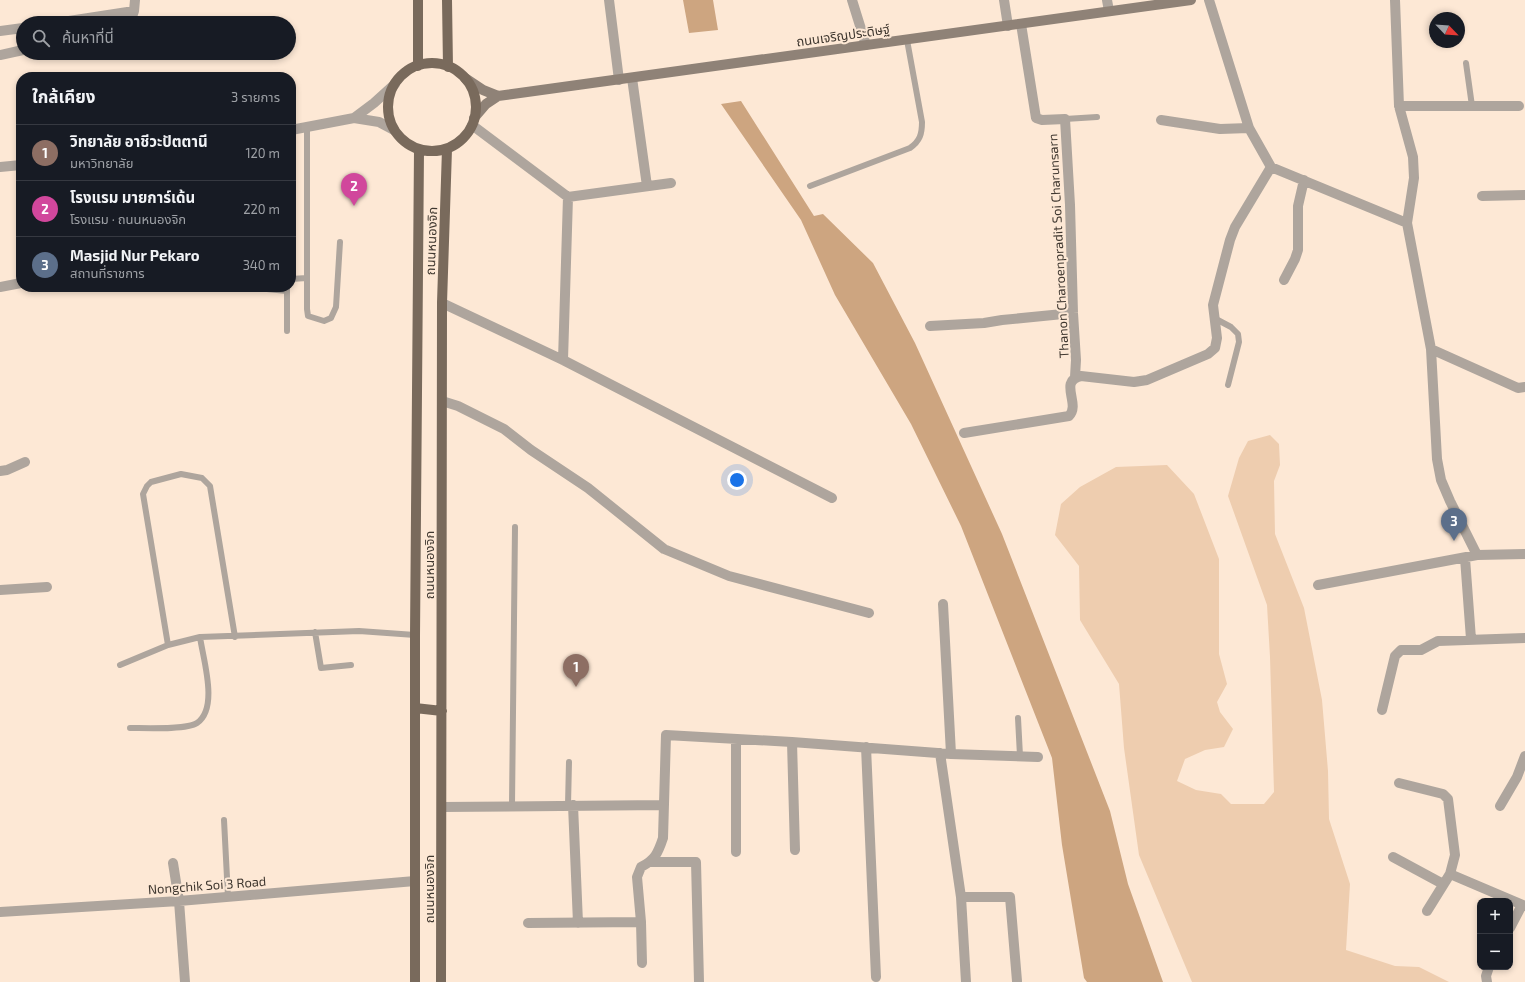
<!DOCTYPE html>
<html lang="th">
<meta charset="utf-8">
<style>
:root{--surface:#171b24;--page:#242831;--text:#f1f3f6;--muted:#9ea1a6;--line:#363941;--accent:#b45309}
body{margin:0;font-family:"Exo 2","Noto Sans Thai",sans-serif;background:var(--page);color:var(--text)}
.controls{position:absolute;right:12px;bottom:12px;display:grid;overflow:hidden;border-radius:8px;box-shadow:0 2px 6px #0003}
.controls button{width:36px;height:36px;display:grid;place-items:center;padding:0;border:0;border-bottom:1px solid var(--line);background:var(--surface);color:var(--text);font:20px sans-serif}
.compass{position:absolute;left:1429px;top:12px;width:36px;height:36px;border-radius:50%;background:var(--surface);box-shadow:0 2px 6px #0003;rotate:115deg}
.you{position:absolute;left:737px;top:480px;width:14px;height:14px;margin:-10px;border:3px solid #fff;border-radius:50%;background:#1a73e8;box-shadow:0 0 0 6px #1a73e833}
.badge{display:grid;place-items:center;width:26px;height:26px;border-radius:50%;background:var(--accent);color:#fff;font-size:13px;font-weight:700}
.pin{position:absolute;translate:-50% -33px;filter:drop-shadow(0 1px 2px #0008)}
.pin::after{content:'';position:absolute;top:21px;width:14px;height:12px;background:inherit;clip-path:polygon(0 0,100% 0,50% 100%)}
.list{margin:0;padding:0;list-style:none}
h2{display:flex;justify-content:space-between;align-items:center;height:52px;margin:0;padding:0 16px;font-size:17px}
h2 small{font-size:13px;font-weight:400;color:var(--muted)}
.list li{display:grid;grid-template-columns:26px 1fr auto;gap:12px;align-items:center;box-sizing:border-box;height:56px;padding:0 16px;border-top:1px solid var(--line)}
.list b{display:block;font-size:15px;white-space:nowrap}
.list p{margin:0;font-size:13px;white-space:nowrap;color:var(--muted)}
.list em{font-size:13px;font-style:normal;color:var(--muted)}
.icon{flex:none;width:22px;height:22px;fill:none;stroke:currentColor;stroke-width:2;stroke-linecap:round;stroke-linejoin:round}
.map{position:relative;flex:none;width:1525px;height:982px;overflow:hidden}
.search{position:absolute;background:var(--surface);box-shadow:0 2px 6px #0003;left:16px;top:16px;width:280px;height:44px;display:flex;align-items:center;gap:10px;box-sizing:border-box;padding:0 14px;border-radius:22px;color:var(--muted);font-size:15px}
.panel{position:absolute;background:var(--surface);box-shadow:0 2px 6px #0003;left:16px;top:72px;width:280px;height:220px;border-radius:16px}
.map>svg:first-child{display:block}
.green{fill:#eecdaf}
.water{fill:#cda580}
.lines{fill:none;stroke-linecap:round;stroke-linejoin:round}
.service{stroke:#aea59d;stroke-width:6}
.minor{stroke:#aea59d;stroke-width:10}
.tertiary{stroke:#aea59d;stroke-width:10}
.secondary{stroke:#8f8277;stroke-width:10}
.primary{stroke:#796a5c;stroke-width:10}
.labels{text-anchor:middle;stroke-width:4;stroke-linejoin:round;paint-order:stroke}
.street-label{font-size:13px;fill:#3f372f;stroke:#fde8d5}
</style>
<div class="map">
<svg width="1525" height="982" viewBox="0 0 1525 982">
<rect width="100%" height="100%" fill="#fde8d5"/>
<path class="green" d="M1270,435L1279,444L1280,465L1274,481L1275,534L1304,608L1322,700L1328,771L1329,819L1350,884L1346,950L1395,966L1419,967L1449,982H1192L1139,855L1124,748L1119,684L1080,620L1079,566L1055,535L1061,504L1080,487L1116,467L1167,465L1194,494L1219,559V654L1227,684L1217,702L1220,712L1233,729L1224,747L1205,750L1185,759L1177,781L1196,790L1221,794L1231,804H1264L1274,792L1270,657L1267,605L1228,496L1239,458L1248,441Z"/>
<path class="water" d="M683,0H713L718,30L689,33Z
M741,101L814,216L823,214L873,263L915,343L1002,534L1110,811L1128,884L1163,982H1087L1084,978L1062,845L1052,758L961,526L911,424L835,295L801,220L721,104Z"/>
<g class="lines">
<path class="service" d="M1466,63L1472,106
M1065,119L1097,117
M307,126V309L308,316L324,321L331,318L336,307L340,242
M810,186L910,148C920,141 922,134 922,122L907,40
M291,279L307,278
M247,287L287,291
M287,287V331
M1214,318L1231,327L1238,334L1239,342L1228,385
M315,632L321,668L351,665
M168,645L143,494L147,486L151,482L181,474L202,478L210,486L235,637
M120,665L168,645L200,637L359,631L415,635
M1018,718L1020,756
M130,728C144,728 187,730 197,723C219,708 203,659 200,637
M512,805L515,527
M568,805L569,762
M224,820L228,897"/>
<path class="minor" d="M609,0L619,80
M852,0L866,45
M1004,0L1008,26
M1107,0L1109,11
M1209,0L1249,128L1271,167L1407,223
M1395,0L1399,106L1413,157L1414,178L1407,223L1431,349L1437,459L1441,480L1450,501L1477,555
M56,23L134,11L135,0
M130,23L134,11
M1021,24L1036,118L1042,120L1065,119L1070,205L1073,313L1076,360L1075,377
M0,31L23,28
M0,55L23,50
M632,78L647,186
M1399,106H1519
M1161,120L1220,129L1249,128
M472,125L568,197
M1482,196L1525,195
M1284,280L1295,259L1298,250V206L1304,180
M0,287L21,283
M442,303L563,360L832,498
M930,326L984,323L1002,320L1073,313
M1431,349L1518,388L1525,387
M563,360L568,197L671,183
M442,401L458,406L504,429L531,450L588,488L664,549L729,576L869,613
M964,433L1069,416C1081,404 1058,381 1081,376L1134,382L1147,380L1208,354L1215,348L1217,338L1213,305L1230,240L1235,227L1271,167
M0,471L7,470L25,462
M1465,558L1471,639
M1318,585L1477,555L1525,554
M0,590L47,587
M943,604L951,754
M1382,710L1395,656L1401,650H1421L1438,641L1525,638
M736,739V852
M792,742L795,850
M866,747L876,977
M940,753L961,897L966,982
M1399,783L1443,794L1448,799L1455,855L1450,874
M573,805L578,923
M1500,806L1517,777L1525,756
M442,807L664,805
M1393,857L1443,884
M651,862H696L699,982
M173,863L179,901L185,982
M961,897H1010L1017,981
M1427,911L1450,874L1525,906
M0,912L179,901L415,881
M528,923L641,922
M1510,928L1522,905
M642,963L641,922L637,877L641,867C655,860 658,853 663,838L666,735L792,742L951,754L1038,757
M1487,982L1486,976L1489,967"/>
<path class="tertiary" d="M354,118L374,103L395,84
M291,130L354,118L379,122L394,130
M0,167L21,165"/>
<path class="secondary" d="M465,78L483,90L498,96
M474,118L486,104L498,96L1191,0"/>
<path class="primary" d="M418,0V66
M447,0L448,67
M388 107a44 44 0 1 1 88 0a44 44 0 1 1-88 0Z
M415,708L442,711
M415,982V635L419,150
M441,982L442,303L447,149"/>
</g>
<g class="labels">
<g class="street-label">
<text transform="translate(843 35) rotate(-8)" y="5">ถนนเจริญประดิษฐ์</text>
<text transform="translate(431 241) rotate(-88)" y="5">ถนนหนองจิก</text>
<text transform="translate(1058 246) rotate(-93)" y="5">Thanon Charoenpradit Soi Charunsarn</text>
<text transform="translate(429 565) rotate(-90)" y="5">ถนนหนองจิก</text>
<text transform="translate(207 885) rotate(-4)" y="5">Nongchik Soi 3 Road</text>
<text transform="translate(429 889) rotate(-90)" y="5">ถนนหนองจิก</text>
</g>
</g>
</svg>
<div class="controls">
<button>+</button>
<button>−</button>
</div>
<svg class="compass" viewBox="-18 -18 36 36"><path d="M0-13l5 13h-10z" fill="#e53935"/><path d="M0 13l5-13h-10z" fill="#9ea1a6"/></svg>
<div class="you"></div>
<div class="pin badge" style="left:576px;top:687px;background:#8d6e63">1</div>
<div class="pin badge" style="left:354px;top:206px;background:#d1479c">2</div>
<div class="pin badge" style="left:1454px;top:541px;background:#5c6f8a">3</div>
<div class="search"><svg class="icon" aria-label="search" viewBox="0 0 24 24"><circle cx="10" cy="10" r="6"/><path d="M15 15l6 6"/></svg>ค้นหาที่นี่</div>
<section class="panel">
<h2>ใกล้เคียง<small>3 รายการ</small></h2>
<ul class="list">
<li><span class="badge" style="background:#8d6e63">1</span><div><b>วิทยาลัย อาชีวะปัตตานี</b><p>มหาวิทยาลัย</p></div><em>120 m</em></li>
<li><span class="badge" style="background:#d1479c">2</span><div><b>โรงแรม มายการ์เด้น</b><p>โรงแรม · ถนนหนองจิก</p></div><em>220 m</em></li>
<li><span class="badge" style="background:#5c6f8a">3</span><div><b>Masjid Nur Pekaro</b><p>สถานที่ราชการ</p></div><em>340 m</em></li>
</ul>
</section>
</div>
